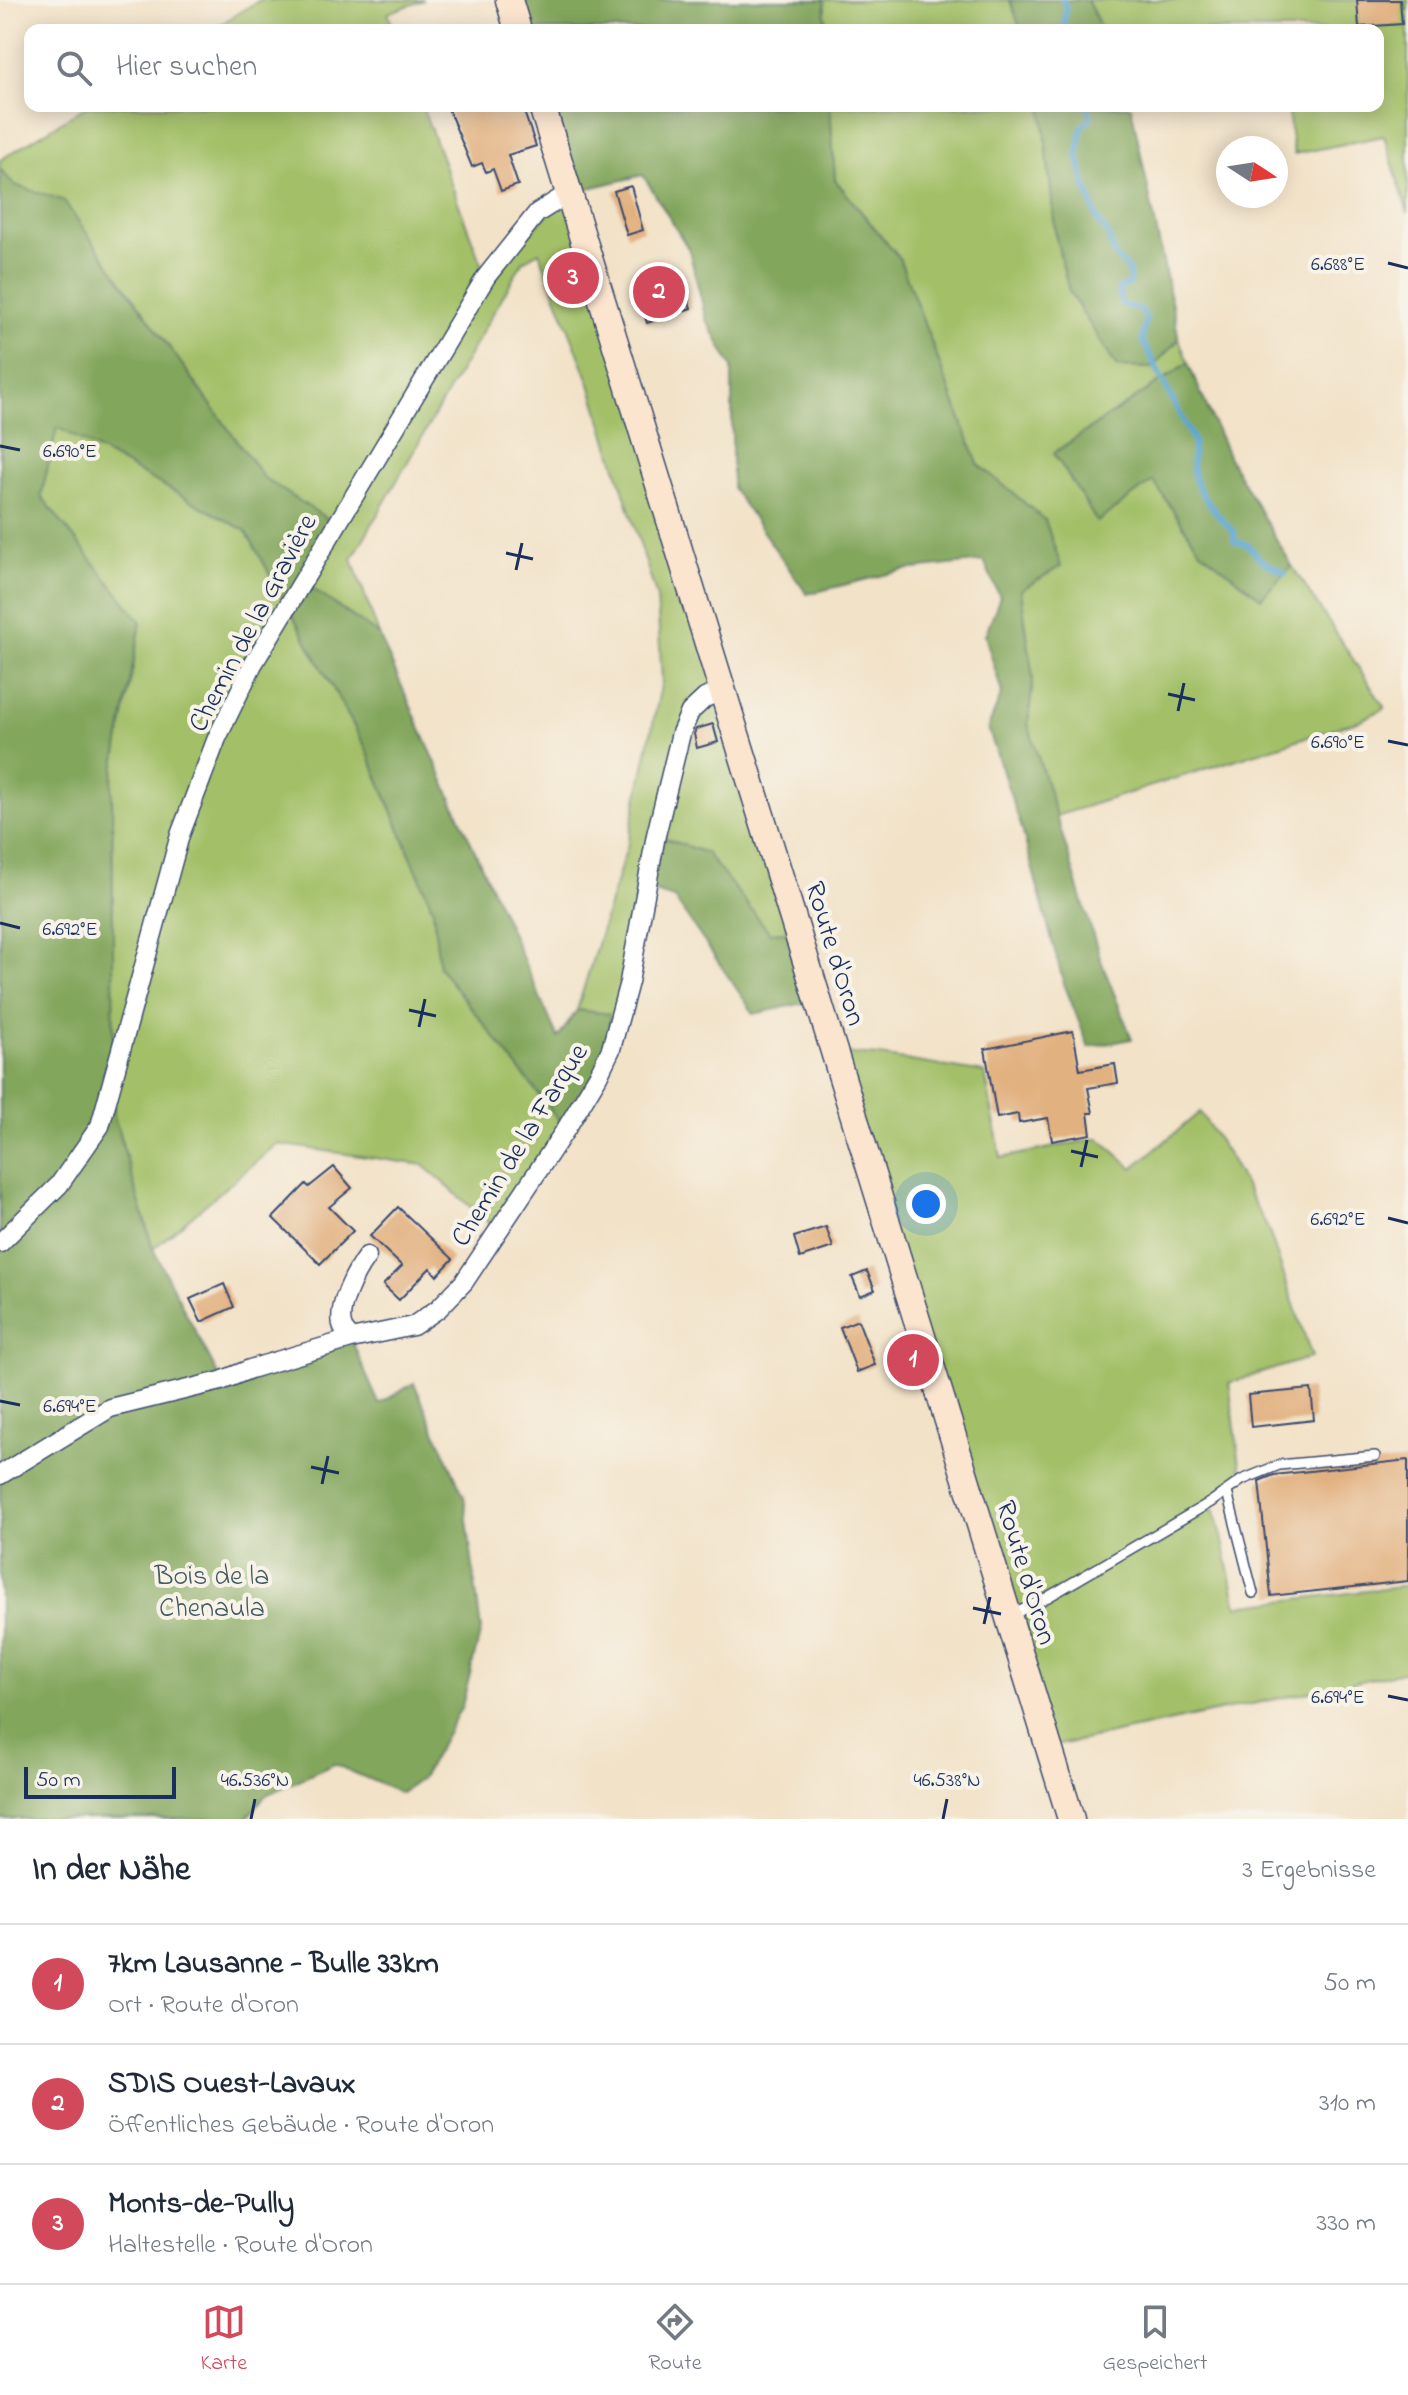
<!DOCTYPE html>
<html lang="de">
<meta charset="utf-8">
<style>
:root{--surface:#fff;--page:#f6f6f7;--text:#1f2937;--muted:#747a83;--line:#e0e1e3;--accent:#d1495b}
body{margin:0;font-family:"Indie Flower",sans-serif;background:var(--page);color:var(--text)}
.compass{position:absolute;left:1216px;top:136px;width:72px;height:72px;border-radius:50%;background:var(--surface);box-shadow:0 4px 20px #0003;rotate:102deg}
.scale{position:absolute;left:24px;bottom:20px;width:152px;box-sizing:border-box;padding-left:8px;border:4px solid #1b2f5e;border-top:0;font-size:22px;line-height:28px;white-space:nowrap;color:#1b2f5e;-webkit-text-stroke:6px #f7f3e8;paint-order:stroke}
.you{position:absolute;left:926px;top:1204px;width:28px;height:28px;margin:-20px;border:6px solid #fff;border-radius:50%;background:#1a73e8;box-shadow:0 0 0 12px #1a73e833}
.badge{display:grid;place-items:center;width:52px;height:52px;border-radius:50%;background:var(--accent);color:#fff;font-size:26px;font-weight:700}
.pin{position:absolute;translate:-50% -50%;border:4px solid #fff;box-shadow:0 2px 8px #0006}
.list{margin:0;padding:0;list-style:none}
h2{display:flex;justify-content:space-between;align-items:center;height:104px;margin:0;padding:0 32px;font-size:34px}
h2 small{font-size:26px;font-weight:400;color:var(--muted)}
.list li{display:grid;grid-template-columns:52px 1fr auto;gap:24px;align-items:center;box-sizing:border-box;height:120px;padding:0 32px;border-top:2px solid var(--line)}
.list b{display:block;font-size:30px;white-space:nowrap}
.list p{margin:0;font-size:26px;white-space:nowrap;color:var(--muted)}
.list em{font-size:26px;font-style:normal;color:var(--muted)}
.icon{flex:none;width:44px;height:44px;fill:none;stroke:currentColor;stroke-width:2;stroke-linecap:round;stroke-linejoin:round}
.map{position:relative;flex:none;width:1408px;height:1819px;overflow:hidden}
.search{position:absolute;background:var(--surface);box-shadow:0 4px 20px #0003;left:24px;right:24px;top:24px;height:88px;display:flex;align-items:center;gap:20px;box-sizing:border-box;padding:0 28px;border-radius:16px;color:var(--muted);font-size:30px}
.sheet{height:464px;background:var(--surface)}
nav{display:flex;justify-content:space-around;align-items:center;box-sizing:border-box;height:112px;border-top:2px solid var(--line);background:var(--surface);font-size:22px;color:var(--muted)}
nav a{display:grid;justify-items:center;gap:4px}
nav .on{color:var(--accent)}
.map>svg:first-child{display:block}
.green{fill:#a3c068;stroke:#5f7863;stroke-width:2}
.forest{fill:#82a65c;stroke:#4e6a5d;stroke-width:2}
.lines{fill:none;stroke-linecap:round;stroke-linejoin:round}
.stream{stroke:#57a3cf;stroke-width:6}
.building{fill:#e2b180}
.lane-casing{stroke:#3b4a6e;stroke-width:12}
.street-casing{stroke:#3b4a6e;stroke-width:21}
.secondary-casing{stroke:#3b4a6e;stroke-width:29}
.lane{stroke:#fff;stroke-width:9}
.street{stroke:#fff;stroke-width:18}
.secondary{stroke:#fbe5cf;stroke-width:26}
.ticks{fill:none;stroke:#1b2f5e;stroke-width:3}
.labels{text-anchor:middle;stroke-width:8;stroke-linejoin:round;paint-order:stroke}
.street-label{font-size:28px;fill:#1b2f5e;stroke:#f7f3e8}
.park-label{font-size:28px;fill:#445a61;stroke:#f7f3e8}
.ticks-label{font-size:20px;text-anchor:middle;fill:#1b2f5e;stroke:#f7f3e8;stroke-width:8;stroke-linejoin:round;paint-order:stroke}
</style>
<div class="map">
<svg width="1408" height="1819" viewBox="0 0 1408 1819">
<rect width="100%" height="100%" fill="#f7f3e8"/>
<filter id="ink" filterUnits="userSpaceOnUse"><feTurbulence type="fractalNoise" baseFrequency=".0125" numOctaves="2"/><feDisplacementMap in="SourceGraphic" scale="16" xChannelSelector="R" yChannelSelector="G"/><feConvolveMatrix kernelMatrix="1 2 1 2 8 2 1 2 1" color-interpolation-filters="sRGB"/></filter>
<filter id="wash" filterUnits="userSpaceOnUse"><feTurbulence type="fractalNoise" baseFrequency=".006" numOctaves="4" result="noise"/><feDisplacementMap in="SourceGraphic" scale="32" xChannelSelector="R" yChannelSelector="G"/><feGaussianBlur stdDeviation="1.8" result="paint"/><feColorMatrix in="noise" values="0 0 0 0 0 0 0 0 0 0 0 0 0 0 0 0 0 1.4 0 .05"/><feComposite in="paint" operator="in"/></filter>
<g filter="url(#wash)">
<rect width="100%" height="100%" fill="#f2e2c8"/>
<path class="green" d="M260,0H424L388,13L394,30H211Z
M824,0H1010L1021,30H826Z
M1087,0H1408V213L1384,136L1294,154L1287,106H1378V30H1102Z
M87,106H422L486,277L569,193L796,931L770,933L706,853L656,835L611,1049L608,1014L577,1010L627,847L662,681L657,598L589,381L539,252L523,261L352,559L379,635L301,581L335,524L264,478L63,201L14,185L0,169V160Z
M830,106H1042L1056,238L1069,291L1117,367L1152,368L1179,339L1188,363L1055,452L1153,480L1200,550L1261,597L1292,566L1385,708L1361,720L1056,816L1028,724L1033,679L1021,590L1060,566L1045,520L978,464L899,258L835,180Z
M57,426L246,531L365,746L433,909L439,967L566,1129L497,1230L423,1165L277,1144L153,1249L114,1116L112,781L141,623L41,496Z
M834,1053L880,1056L985,1073L1001,1158L1099,1138L1133,1168L1200,1112L1230,1158L1268,1229L1312,1357L1229,1383L1242,1480L1211,1503L1221,1532L1237,1606L1408,1586V1671L1049,1747Z"/>
<path class="forest" d="M509,0H824L826,30H518Z
M1010,0H1087L1102,30H1021Z
M542,106H830L835,180L899,258L978,464L1045,520L1061,566L1021,590L1033,679L1028,724L1100,958L1132,1039L1089,1047L1063,981L1021,826L988,728L1002,693L985,635L1000,597L984,561L904,570L807,594L732,488V367L706,319L689,250L643,175L569,193Z
M1042,106H1131L1179,339L1152,368L1117,367L1069,291L1056,238Z
M0,169L14,185L63,200L264,478L335,524L301,581L379,635L558,1038L577,1010L609,1014L611,1049L566,1129L439,967L433,909L365,746L246,531L57,427L41,496L141,622L112,781L114,1116L153,1249L221,1381L351,1339L379,1404L414,1383L464,1496L481,1630L462,1706L422,1778L401,1793L334,1764L266,1795L246,1819H0Z
M1188,363L1229,458L1292,566L1261,598L1200,550L1153,481L1097,522L1054,453Z
M656,835L706,853L770,933L796,931L818,1000L754,1014L674,898L645,889Z"/>
<g class="lines">
<path class="stream" d="M1063,0L1066,9L1063,30
M1088,106L1091,118L1082,127L1078,154L1084,181L1098,221L1108,234L1114,255L1129,271V284L1119,289L1121,304L1140,310L1146,317L1142,340L1194,442C1192,455 1191,468 1195,480C1201,495 1222,522 1234,531V541L1248,545L1261,560L1285,573"/>
</g>
<g id="blocks">
<path class="building" d="M1357,0H1400L1402,24L1359,27Z
M447,106H522L536,146L508,155L518,185L501,191L493,169L486,172L482,163L472,167Z
M631,186L643,230L627,235L614,191Z
M681,276L691,308L647,323L637,291Z
M713,724L718,742L697,748L694,734L696,729Z
M1073,1031L1080,1070L1115,1064L1118,1083L1088,1088L1093,1113H1088L1091,1134L1052,1141L1048,1118L1019,1123L1018,1114L997,1118L985,1049Z
M334,1167L352,1188L329,1207L353,1231L320,1264L273,1218L306,1184L309,1187Z
M398,1207L453,1259L437,1276L430,1268L399,1300L383,1285L402,1266L370,1236Z
M826,1227L833,1247L800,1258L794,1237Z
M867,1271L875,1290L860,1296L852,1277Z
M224,1284L234,1307L201,1322L190,1299Z
M858,1320L875,1365L857,1372L840,1327Z
M1311,1389L1314,1420L1251,1427L1248,1395Z
M1408,1460V1581L1271,1596L1259,1481L1274,1475Z"/>
</g>
</g>
<g filter="url(#ink)">
<use href="#blocks" fill-opacity="0" stroke="#3b4a6e" stroke-width="2"/>
<g class="lines">
<defs>
<path id="lane" d="M1227,1492L1253,1593
M1012,1615L1048,1597L1211,1502L1242,1480L1279,1465L1375,1456"/>
<path id="street" d="M0,1243L59,1185L100,1126L180,835L217,738L253,664L486,277L537,213L569,193
M367,1256C356,1271 335,1309 343,1328C345,1332 349,1335 351,1339L413,1326L438,1309L464,1282L566,1129L598,1076L611,1049L629,982L656,835L681,733L690,712L705,698L722,690
M0,1475L110,1408L221,1381L250,1369L351,1339"/>
<path id="secondary" d="M509,0L518,30
M542,106L1071,1819"/>
</defs>
<use href="#lane" class="lane-casing"/>
<use href="#street" class="street-casing"/>
<use href="#secondary" class="secondary-casing"/>
<use href="#lane" class="lane"/>
<use href="#street" class="street"/>
<use href="#secondary" class="secondary"/>
</g>
</g>
<path class="ticks" d="M1388,263L1408,268M0,446L20,450M506,553L533,559M516,570L522,543M1168,694L1195,700M1178,711L1184,683M1388,741L1408,745M0,923L20,928M409,1010L436,1016M419,1027L425,999M1071,1151L1098,1157M1081,1167L1087,1140M1388,1218L1408,1223M0,1401L20,1405M311,1467L339,1473M322,1484L328,1456M973,1608L1001,1614M984,1624L990,1597M1388,1696L1408,1700M251,1819L255,1799M943,1819L947,1799"/>
<g class="labels">
<g class="street-label">
<text transform="translate(251 622) rotate(-62)" y="10">Chemin de la Gravière</text>
<text transform="translate(837 953) rotate(73)" y="10">Route d'Oron</text>
<text transform="translate(518 1144) rotate(-58)" y="10">Chemin de la Farque</text>
<text transform="translate(1028 1572) rotate(73)" y="10">Route d'Oron</text>
</g>
<g class="park-label">
<text x="212" y="1584">Bois de la<tspan x="212" dy="32">Chenaula</tspan></text>
</g>
</g>
<g class="ticks-label">
<text x="1338" y="270">6.688°E</text>
<text x="70" y="457">6.690°E</text>
<text x="1338" y="748">6.690°E</text>
<text x="70" y="935">6.692°E</text>
<text x="1338" y="1225">6.692°E</text>
<text x="70" y="1412">6.694°E</text>
<text x="1338" y="1703">6.694°E</text>
<text x="255" y="1786">46.536°N</text>
<text x="947" y="1786">46.538°N</text>
</g>
</svg>
<svg class="compass" viewBox="-18 -18 36 36"><path d="M0-13l5 13h-10z" fill="#e53935"/><path d="M0 13l5-13h-10z" fill="#747a83"/></svg>
<div class="scale">50 m</div>
<div class="you"></div>
<div class="pin badge" style="left:913px;top:1360px">1</div>
<div class="pin badge" style="left:659px;top:292px">2</div>
<div class="pin badge" style="left:573px;top:278px">3</div>
<div class="search"><svg class="icon" aria-label="search" viewBox="0 0 24 24"><circle cx="10" cy="10" r="6"/><path d="M15 15l6 6"/></svg>Hier suchen</div>
</div>
<section class="sheet">
<h2>In der Nähe<small>3 Ergebnisse</small></h2>
<ul class="list">
<li><span class="badge">1</span><div><b>7km Lausanne - Bulle 33km</b><p>Ort · Route d'Oron</p></div><em>50 m</em></li>
<li><span class="badge">2</span><div><b>SDIS Ouest-Lavaux</b><p>Öffentliches Gebäude · Route d'Oron</p></div><em>310 m</em></li>
<li><span class="badge">3</span><div><b>Monts-de-Pully</b><p>Haltestelle · Route d'Oron</p></div><em>330 m</em></li>
</ul>
</section>
<nav>
<a class="on"><svg class="icon" aria-label="map" viewBox="0 0 24 24"><path d="M3 6l6-2 6 2 6-2v14l-6 2-6-2-6 2zM9 4v14M15 6v14"/></svg>Karte</a>
<a><svg class="icon" aria-label="directions" viewBox="0 0 24 24"><path d="M12 3l9 9-9 9-9-9zM9 14v-3h6M13 9l2 2-2 2"/></svg>Route</a>
<a><svg class="icon" aria-label="saved" viewBox="0 0 24 24"><path d="M7 4h10v16l-5-4-5 4z"/></svg>Gespeichert</a>
</nav>
